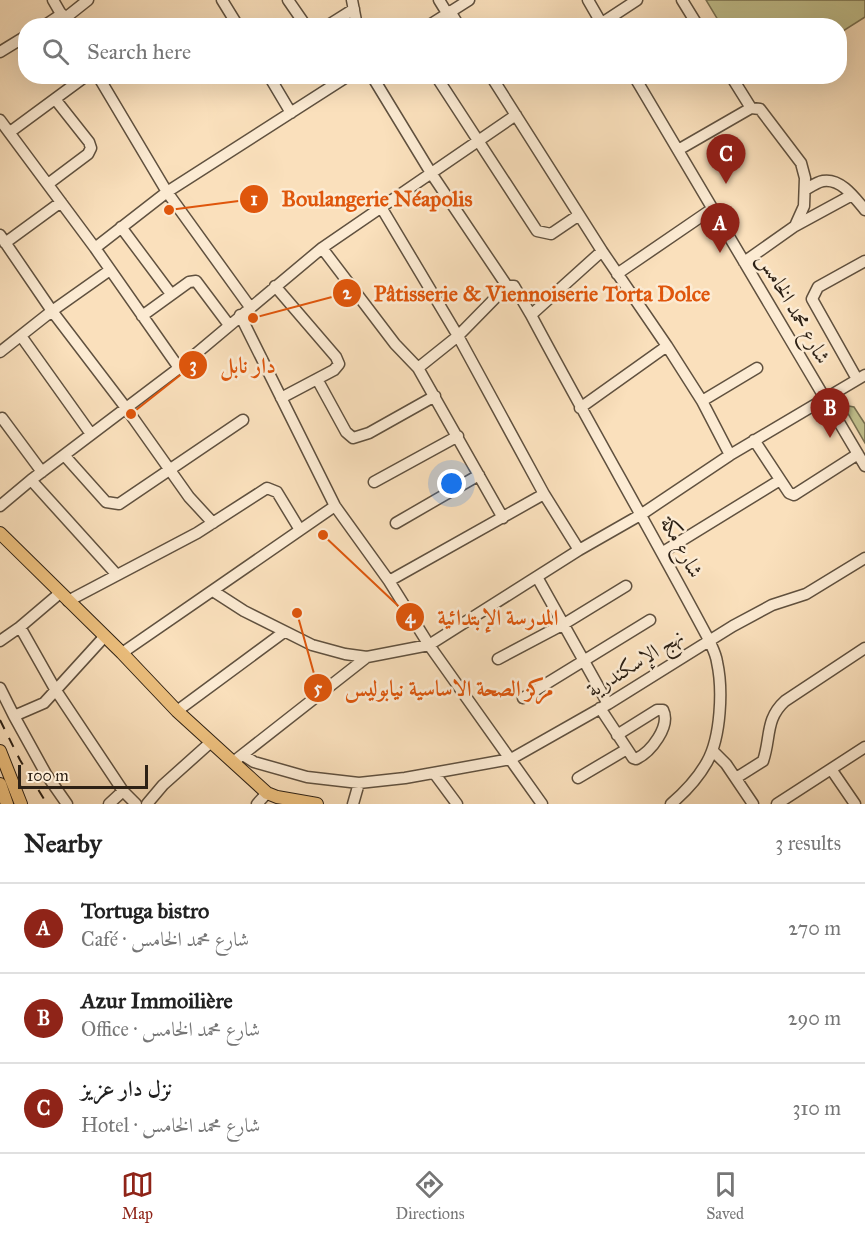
<!DOCTYPE html>
<meta charset="utf-8">
<style>
:root{--surface:#fff;--page:#f2f2f2;--text:#222;--muted:#767676;--line:#e0e0e0;--accent:#8f2418}
body{margin:0;font-family:"IM FELL Great Primer",Amiri,serif;background:var(--page);color:var(--text)}
.scale{position:absolute;left:18px;bottom:15px;width:130px;box-sizing:border-box;padding-left:6px;border:3px solid #2d2115;border-top:0;font-size:16px;line-height:21px;white-space:nowrap;color:#2d2115;-webkit-text-stroke:4px #fcebd3;paint-order:stroke}
.you{position:absolute;left:452px;top:484px;width:21px;height:21px;margin:-15px;border:4px solid #fff;border-radius:50%;background:#1a73e8;box-shadow:0 0 0 9px #1a73e833}
.badge{display:grid;place-items:center;width:39px;height:39px;border-radius:50%;background:var(--accent);color:#fff;font-size:20px;font-weight:700}
.pin{position:absolute;translate:-50% -50px;filter:drop-shadow(0 2px 3px #0008)}
.pin::after{content:'';position:absolute;top:32px;width:21px;height:18px;background:inherit;clip-path:polygon(0 0,100% 0,50% 100%)}
.list{margin:0;padding:0;list-style:none}
h2{display:flex;justify-content:space-between;align-items:center;height:78px;margin:0;padding:0 24px;font-size:26px}
h2 small{font-size:20px;font-weight:400;color:var(--muted)}
.list li{display:grid;grid-template-columns:39px 1fr auto;gap:18px;align-items:center;box-sizing:border-box;height:90px;padding:0 24px;border-top:2px solid var(--line)}
.list b{display:block;font-size:22px;white-space:nowrap}
.list p{margin:0;font-size:20px;white-space:nowrap;color:var(--muted)}
.list em{font-size:20px;font-style:normal;color:var(--muted)}
.icon{flex:none;width:33px;height:33px;fill:none;stroke:currentColor;stroke-width:2;stroke-linecap:round;stroke-linejoin:round}
.map{position:relative;flex:none;width:865px;height:804px;overflow:hidden}
.search{position:absolute;background:var(--surface);box-shadow:0 6px 24px #0002;left:18px;right:18px;top:18px;height:66px;display:flex;align-items:center;gap:15px;box-sizing:border-box;padding:0 21px;border-radius:24px;color:var(--muted);font-size:22px}
.sheet{height:348px;background:var(--surface)}
nav{display:flex;justify-content:space-around;align-items:center;box-sizing:border-box;height:84px;border-top:2px solid var(--line);background:var(--surface);font-size:16px;color:var(--muted)}
nav a{display:grid;justify-items:center;gap:3px}
nav .on{color:var(--accent)}
.map>svg:first-child{display:block}
.green{fill:#c2c18e;stroke:#787152;stroke-width:1.5}
.lines{fill:none;stroke-linecap:round;stroke-linejoin:round}
.minor-casing{stroke:#60513f;stroke-width:13}
.major-casing{stroke:#2d2115;stroke-width:14}
.minor{stroke:#fcebd3;stroke-width:10}
.major{stroke:#edc07e;stroke-width:12}
.rail{stroke:#2d2115;stroke-width:2;stroke-dasharray:10 10;stroke-linecap:butt}
.labels{text-anchor:middle;stroke-width:5;stroke-linejoin:round;paint-order:stroke}
.street-label{font-size:21px;fill:#2d2115;stroke:#fcebd3}
.leader{fill:none;stroke:#df560c;stroke-width:2}
.callout-dot{fill:#df560c;stroke:#fcebd3;stroke-width:2}
.mark-label{font-size:18px;text-anchor:middle;font-weight:bold;fill:#fff}
.callout-label{font-size:22px;text-anchor:middle;font-weight:bold;fill:#df560c;stroke:#fcebd3;stroke-width:5;stroke-linejoin:round;paint-order:stroke}
</style>
<div class="map">
<svg width="865" height="804" viewBox="0 0 865 804">
<rect width="100%" height="100%" fill="#fae0bc"/>
<filter id="stains"><feTurbulence type="fractalNoise" baseFrequency=".00333" numOctaves="4"/><feColorMatrix values="0 0 0 0 .2 0 0 0 0 .09 0 0 0 0 .02 0 0 0 .5 -.17"/></filter>
<radialGradient id="worn" r=".72"><stop offset=".6" stop-color="#630" stop-opacity="0"/><stop offset="1" stop-color="#630" stop-opacity=".3"/></radialGradient>
<path class="green" d="M706,0H865V17L840,33V26L721,25Z
M843,405L854,407L865,424V443Z"/>
<g class="lines">
<defs>
<path id="minor" d="M53,0L68,26
M222,0L238,26
M288,0L306,26
M352,0L357,26
M439,0L447,13
M588,0L603,26
M682,0L698,26
M450,11L459,26
M64,19L88,0
M602,23L637,0
M44,26L62,14
M327,26L354,9
M428,26L469,0
M0,52L26,36
M98,76L167,192L250,307
M269,76L291,113
M372,76L431,173L507,286
M436,76L537,231L551,234L579,215
M491,76L602,251L667,346L702,401L730,455
M634,76L865,466
M731,76L751,108
M0,120L95,248L179,368
M10,132L86,76
M678,150L751,108L760,109L801,163L805,178L804,206L795,226L744,262
M48,184L88,154L91,148L89,142L55,99
M805,190C810,187 817,182 823,181C841,178 855,198 865,210
M381,207L458,336L544,494L389,581
M795,226L852,195
M121,227L171,294
M0,235L52,311L126,408L189,497L213,523
M5,243L61,202
M95,248L167,192L348,76
M322,248L395,344L418,368L503,518
M617,274L712,209
M275,286L336,357L339,364L334,370L281,398
M240,315L335,506L389,581L429,645L542,804
M531,315C589,424 651,531 709,640C712,647 716,654 717,662C723,689 721,737 707,762C698,778 685,792 671,804
M142,316L189,282L196,281L229,325
M21,336L91,434
M0,352L52,311L110,270
M418,368L458,336L507,286H514L531,315L602,251
M317,379L346,432L353,438L369,433L435,396
M857,379L812,299L818,287L865,261
M702,401L757,368
M580,408L667,346
M2,418L42,472
M754,440L789,493L794,495L858,454
M64,455L106,502L119,504L243,420
M31,480L117,575
M374,482L458,436
M544,494L579,550
M0,506L31,480L179,368L322,248L516,115
M396,523L479,475
M663,552L780,480
M537,577L608,704
M213,591L244,611L312,645L345,654L367,657L429,645L579,550L642,514L730,455L865,375
M60,593L20,627L55,689L123,791L136,804
M68,601L197,533L267,488L277,492L300,530
M0,641L20,627
M122,653L335,506
M498,659L564,624L626,586
M0,688L14,716
M523,698L650,620
M600,708L633,758L636,759C651,752 671,726 663,710H657L617,735
M177,711L284,632
M713,751L726,764L753,804
M243,755L254,762L307,777L359,783L405,778L511,759L608,704L733,626L772,605L806,594L865,558
M237,759L367,657
M831,769L855,804
M434,773L457,804
M578,778L627,749
M736,778L763,761C771,738 765,719 785,701L865,648
M67,804L46,774L14,716L44,703L105,636
M109,804L123,791
M147,804L163,785L211,742
M257,804L267,793
M353,804L359,783
M777,804L865,747"/>
<path id="major" d="M0,533L122,653L177,711L267,793L277,797L317,804
M0,751L21,804
M0,784L7,804"/>
</defs>
<use href="#minor" class="minor-casing"/>
<use href="#major" class="major-casing"/>
<use href="#minor" class="minor"/>
<use href="#major" class="major"/>
<path class="rail" d="M0,720L20,760L47,804"/>
</g>
<g class="labels">
<g class="street-label">
<text transform="translate(794 308) rotate(60)" y="7">شارع محمد الخامس</text>
<text transform="translate(682 547) rotate(62)" y="7">شارع مكة</text>
<text transform="translate(635 663) rotate(-32)" y="7">نهج الإسكندرية</text>
</g>
</g>
<path class="leader" d="M169 210L254 199M253 318L347 293M131 414L193 365M323 535L410 617M297 613L318 688"/>
<g class="callout-dot">
<circle cx="169" cy="210" r="6"/>
<circle cx="253" cy="318" r="6"/>
<circle cx="131" cy="414" r="6"/>
<circle cx="323" cy="535" r="6"/>
<circle cx="297" cy="613" r="6"/>
<circle cx="254" cy="199" r="15"/>
<circle cx="347" cy="293" r="15"/>
<circle cx="193" cy="365" r="15"/>
<circle cx="410" cy="617" r="15"/>
<circle cx="318" cy="688" r="15"/>
</g>
<g class="mark-label">
<text x="254" y="205">1</text>
<text x="347" y="299">2</text>
<text x="193" y="371">3</text>
<text x="410" y="623">4</text>
<text x="318" y="694">5</text>
</g>
<g class="callout-label">
<text x="377" y="206">Boulangerie Néapolis</text>
<text x="542" y="301">Pâtisserie &amp; Viennoiserie Torta Dolce</text>
<text x="248" y="373">دار نابل</text>
<text x="498" y="625">المدرسة الإبتدائية</text>
<text x="449" y="696">مركز الصحة الاساسية نيابوليس</text>
</g>
<rect width="100%" height="100%" filter="url(#stains)"/>
<rect width="100%" height="100%" fill="url(#worn)"/>
</svg>
<div class="scale">100 m</div>
<div class="you"></div>
<div class="pin badge" style="left:720px;top:253px">A</div>
<div class="pin badge" style="left:830px;top:438px">B</div>
<div class="pin badge" style="left:726px;top:184px">C</div>
<div class="search"><svg class="icon" aria-label="search" viewBox="0 0 24 24"><circle cx="10" cy="10" r="6"/><path d="M15 15l6 6"/></svg>Search here</div>
</div>
<section class="sheet">
<h2>Nearby<small>3 results</small></h2>
<ul class="list">
<li><span class="badge">A</span><div><b>Tortuga bistro</b><p>Café · شارع محمد الخامس</p></div><em>270 m</em></li>
<li><span class="badge">B</span><div><b>Azur Immoilière</b><p>Office · شارع محمد الخامس</p></div><em>290 m</em></li>
<li><span class="badge">C</span><div><b>نزل دار عزيز</b><p>Hotel · شارع محمد الخامس</p></div><em>310 m</em></li>
</ul>
</section>
<nav>
<a class="on"><svg class="icon" aria-label="map" viewBox="0 0 24 24"><path d="M3 6l6-2 6 2 6-2v14l-6 2-6-2-6 2zM9 4v14M15 6v14"/></svg>Map</a>
<a><svg class="icon" aria-label="directions" viewBox="0 0 24 24"><path d="M12 3l9 9-9 9-9-9zM9 14v-3h6M13 9l2 2-2 2"/></svg>Directions</a>
<a><svg class="icon" aria-label="saved" viewBox="0 0 24 24"><path d="M7 4h10v16l-5-4-5 4z"/></svg>Saved</a>
</nav>
